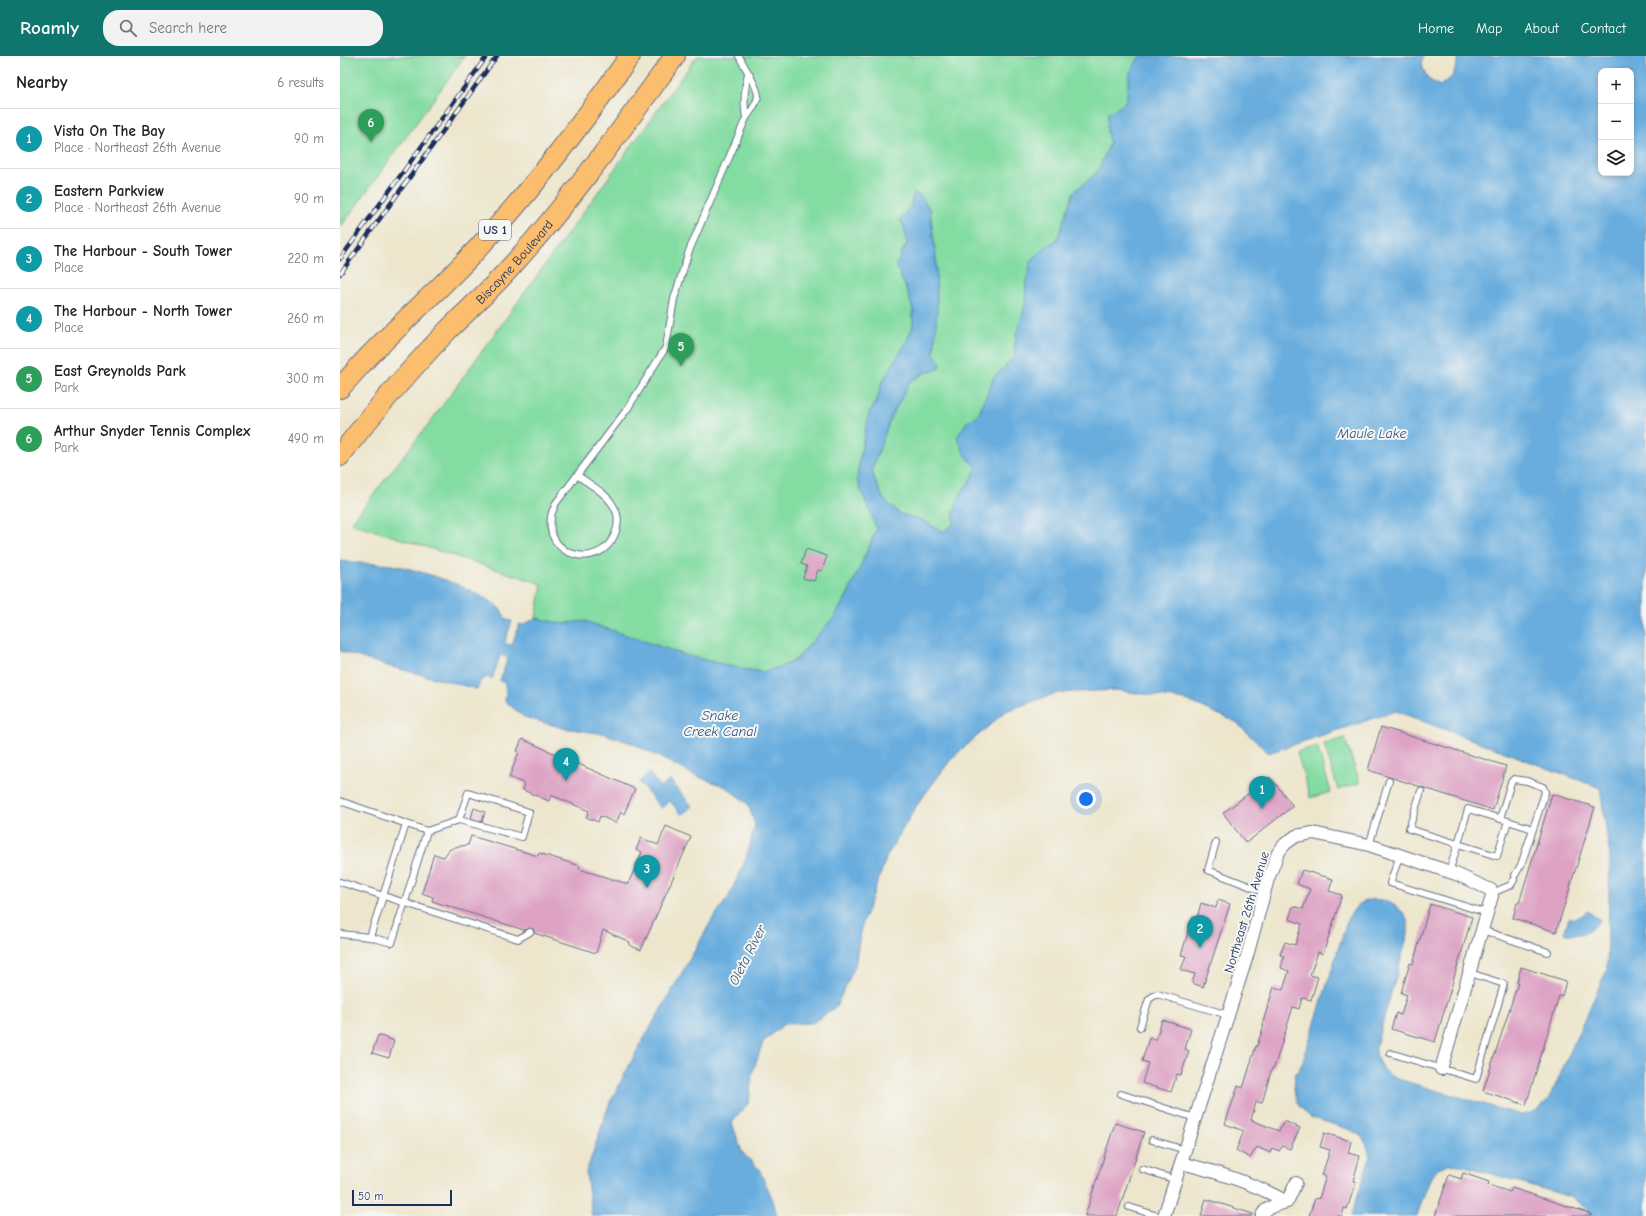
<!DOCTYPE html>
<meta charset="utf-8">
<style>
:root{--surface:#fff;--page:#f2f2f2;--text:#202124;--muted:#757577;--line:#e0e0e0;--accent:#0f766e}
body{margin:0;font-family:"Comic Neue",sans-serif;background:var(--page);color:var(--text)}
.controls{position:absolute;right:12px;top:12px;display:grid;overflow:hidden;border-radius:8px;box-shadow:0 2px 6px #0003}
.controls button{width:36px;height:36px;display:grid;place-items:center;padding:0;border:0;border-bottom:1px solid var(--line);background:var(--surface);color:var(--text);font:20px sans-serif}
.scale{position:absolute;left:12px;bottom:10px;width:100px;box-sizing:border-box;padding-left:4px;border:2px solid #1b2f5e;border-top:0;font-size:11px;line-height:14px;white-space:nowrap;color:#1b2f5e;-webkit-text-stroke:3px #f6f6f2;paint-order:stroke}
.you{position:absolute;left:746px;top:743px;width:14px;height:14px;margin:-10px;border:3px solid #fff;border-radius:50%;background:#1a73e8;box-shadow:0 0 0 6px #1a73e833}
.badge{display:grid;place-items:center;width:26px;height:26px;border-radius:50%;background:var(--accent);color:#fff;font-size:13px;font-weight:700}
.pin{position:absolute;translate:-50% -33px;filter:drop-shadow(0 1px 2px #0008)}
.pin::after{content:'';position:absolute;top:21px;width:14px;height:12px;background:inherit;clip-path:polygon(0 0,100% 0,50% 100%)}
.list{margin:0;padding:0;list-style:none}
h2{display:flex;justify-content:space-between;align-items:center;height:52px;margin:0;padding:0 16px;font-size:17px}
h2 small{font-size:13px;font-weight:400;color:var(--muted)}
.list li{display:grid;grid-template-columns:26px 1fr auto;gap:12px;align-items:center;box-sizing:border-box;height:60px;padding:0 16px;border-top:1px solid var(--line)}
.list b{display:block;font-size:15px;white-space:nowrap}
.list p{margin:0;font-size:13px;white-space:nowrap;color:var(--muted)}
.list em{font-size:13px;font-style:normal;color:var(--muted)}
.icon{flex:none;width:22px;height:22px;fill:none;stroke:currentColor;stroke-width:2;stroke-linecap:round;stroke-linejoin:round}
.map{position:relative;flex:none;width:1306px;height:1160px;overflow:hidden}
header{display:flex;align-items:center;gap:24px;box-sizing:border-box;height:56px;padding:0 20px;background:var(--accent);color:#fff}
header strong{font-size:19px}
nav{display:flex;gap:22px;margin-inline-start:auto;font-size:14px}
.search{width:280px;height:36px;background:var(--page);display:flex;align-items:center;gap:10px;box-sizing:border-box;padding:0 14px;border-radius:16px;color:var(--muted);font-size:15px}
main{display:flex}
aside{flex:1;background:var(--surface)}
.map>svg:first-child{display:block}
.green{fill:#83dca2;stroke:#4f8680}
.water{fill:#69adde;stroke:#426e9e;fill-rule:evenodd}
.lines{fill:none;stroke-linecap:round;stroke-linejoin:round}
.canal{stroke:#69adde;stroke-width:14}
.building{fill:#dda2c4}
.service-casing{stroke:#646f85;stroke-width:8}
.minor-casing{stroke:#646f85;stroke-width:14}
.primary-casing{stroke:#646f85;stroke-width:22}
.service{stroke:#fff;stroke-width:6}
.minor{stroke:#fff;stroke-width:12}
.primary{stroke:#fbbd6e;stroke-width:20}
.rail-casing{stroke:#1b2f5e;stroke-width:4.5}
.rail{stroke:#f6f6f2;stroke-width:3;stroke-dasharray:9;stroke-linecap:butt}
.labels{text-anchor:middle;stroke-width:4;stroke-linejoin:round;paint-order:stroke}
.shield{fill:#f6f6f2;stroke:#5d6b8a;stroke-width:1}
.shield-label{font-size:12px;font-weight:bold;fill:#1b2f5e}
.street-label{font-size:13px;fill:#1b2f5e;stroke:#f6f6f2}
.water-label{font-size:14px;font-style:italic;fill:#325584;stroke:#f6f6f2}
</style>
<header>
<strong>Roamly</strong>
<div class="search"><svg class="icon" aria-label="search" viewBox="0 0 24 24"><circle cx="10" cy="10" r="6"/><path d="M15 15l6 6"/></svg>Search here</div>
<nav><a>Home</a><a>Map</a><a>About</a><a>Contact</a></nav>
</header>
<main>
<aside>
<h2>Nearby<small>6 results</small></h2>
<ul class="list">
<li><span class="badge" style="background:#0f9aa8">1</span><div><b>Vista On The Bay</b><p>Place · Northeast 26th Avenue</p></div><em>90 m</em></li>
<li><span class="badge" style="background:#0f9aa8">2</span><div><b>Eastern Parkview</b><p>Place · Northeast 26th Avenue</p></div><em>90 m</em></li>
<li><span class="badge" style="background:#0f9aa8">3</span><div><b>The Harbour - South Tower</b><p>Place</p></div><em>220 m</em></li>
<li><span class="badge" style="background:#0f9aa8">4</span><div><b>The Harbour - North Tower</b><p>Place</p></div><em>260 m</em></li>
<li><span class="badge" style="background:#2e9e5b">5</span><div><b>East Greynolds Park</b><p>Park</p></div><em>300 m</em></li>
<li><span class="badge" style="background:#2e9e5b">6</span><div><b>Arthur Snyder Tennis Complex</b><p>Park</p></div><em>490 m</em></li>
</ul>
</aside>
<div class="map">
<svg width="1306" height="1160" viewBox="0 0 1306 1160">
<rect width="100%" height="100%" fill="#f6f6f2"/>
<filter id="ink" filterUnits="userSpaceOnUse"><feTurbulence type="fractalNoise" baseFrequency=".025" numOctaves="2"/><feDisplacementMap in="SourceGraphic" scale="8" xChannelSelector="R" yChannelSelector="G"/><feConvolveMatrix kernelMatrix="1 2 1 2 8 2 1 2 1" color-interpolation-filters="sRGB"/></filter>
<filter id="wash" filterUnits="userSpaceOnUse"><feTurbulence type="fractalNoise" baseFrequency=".012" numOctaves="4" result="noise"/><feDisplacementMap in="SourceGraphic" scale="16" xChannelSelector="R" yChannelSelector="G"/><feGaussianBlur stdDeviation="0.9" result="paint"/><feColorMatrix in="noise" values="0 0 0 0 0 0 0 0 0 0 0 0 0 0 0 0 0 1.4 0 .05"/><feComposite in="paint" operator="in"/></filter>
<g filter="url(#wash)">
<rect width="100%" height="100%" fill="#ede6cd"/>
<path class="green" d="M0,0H125L0,172Z
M357,0H800L791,15L787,43L767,76L770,87L759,113L752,121L734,136L717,184L703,192L686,228V244L682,261L676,279L674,302L654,321L639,358L626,367L625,399L637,412C627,432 612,443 614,467L603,476L582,464L560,458L544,444L535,425L532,413L551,361L570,326L584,317L598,313L594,299L597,254L596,202L590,154L581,140L574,137L572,143L571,150L560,163L565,174L567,188L561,196L560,220L568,237L573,254V270L565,289L542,326L537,345L529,357L520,401L517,424L537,473L506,542L494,561L456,604L438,612L422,616L403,613L348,600L244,565L223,568L196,562L202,528L11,467L94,361Z
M1005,682L1020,727L998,734L984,688Z
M977,690L991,736L970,742L957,696Z"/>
<path class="water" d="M800,0H1084L1081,8L1088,23L1100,30L1113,20L1119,0H1306V1160H1250L1247,1152L1230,1141L1122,1109C1116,1109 1109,1107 1103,1110C1089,1116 1082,1146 1077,1160H1011L1030,1101L1027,1089L1021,1080L1011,1074L970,1061L959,1050L954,1034L955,1019L962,1008L1008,862C1013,855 1017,848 1026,845C1039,840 1057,848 1065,859C1069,865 1068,872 1068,878L1036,990C1035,1006 1042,1013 1054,1022L1181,1059C1202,1055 1206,1048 1215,1030L1267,913L1270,801L1260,732L1056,655L928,697L896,666L846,644L776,634L717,637L666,655L612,702L577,749L547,800L521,872L515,910L496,951L472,967L444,968L423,986L412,1018L409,1046L392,1067L402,1096L419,1113L433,1144L437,1160H252L246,1117L270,1046L299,991L355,894L373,862L388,842L406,803L415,769L408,748L386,731L356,720L294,688L265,678L223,672L184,661L165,645L166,635L165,627L160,625L179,568L183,569L196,562L223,568L244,565L348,600L403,613L422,616L438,612L456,604L494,561L506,542L537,473L517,424L520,401L529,357L537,345L542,326L565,289L573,270V254L568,237L556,209L567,188L565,174L560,163L571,150L572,143L574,137L581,140L590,154L596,202L597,254L594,298L601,308L598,313L584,317L570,326L551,361L532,413L535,425L544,444L560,458L582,464L603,476L614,467C612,442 627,433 637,412L625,399L617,381L626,367L639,358L654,321L674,302L676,279L682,261L686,244V228L691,206L703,192L717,184L734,136L752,121L759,113L770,87L767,76L768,56C794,47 784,39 790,17C792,11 797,5 800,0ZM1261,15H1291V117H1261Z
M0,505C17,508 35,507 52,509C80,514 140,533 160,553C163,556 164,560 166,564L172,565L152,623L147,621L141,624L137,633L44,609L0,595Z
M309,717L321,731L330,724L352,750L342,759L330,745L321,752L299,726Z
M1247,855L1260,864C1251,875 1239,882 1224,877L1229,862C1237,863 1241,861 1247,855Z"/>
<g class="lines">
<path class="canal" d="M144,587L187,601"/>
</g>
<g id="blocks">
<path class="building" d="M466,493L487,500L482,515L478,514L474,525L463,522L467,510L461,508Z
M1041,671L1166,710L1153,754L1028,714Z
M182,683L295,733L284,758L281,756L276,767L260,760L258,766L246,761L249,755L211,739L209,745L183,734L185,728L169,721L179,696L177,695Z
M930,721L953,750L906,787L883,757Z
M1212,738L1255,751L1216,876L1173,862L1177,847H1179Z
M134,752L145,756L142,766L131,762Z
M326,770L351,781L301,894L289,889L290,886L263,874L256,897L194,877V874L192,872L184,874L92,845L93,841L82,837L94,798L104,801L109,794L115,791L128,789L131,780L198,800L199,797L240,810L239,813L288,828L302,796L296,794L301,782L318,789Z
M962,814L993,823L989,835L1002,839L983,898L978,896L970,919L978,921L971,944L962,942L959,953L953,951L934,1012H932L922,1047L916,1046L911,1064L939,1075L944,1065L960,1072L950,1093L943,1090L939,1095L932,1092L930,1097L917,1091L910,1102L896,1094L904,1075L885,1068L898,1030L903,1032L916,990H917L924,969H922L934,931L943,934L949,915L941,912L944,900L940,899L945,886L955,889L962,868L949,863L953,850L963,853L970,833L957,828Z
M878,844L890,848L863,931L852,927L855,918L841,914L846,900L841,899L853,861L857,862L861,847L876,852Z
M1090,848L1132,861L1095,986L1051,973L1056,957L1061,959L1067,939L1061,937L1070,907L1073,908Z
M1181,911L1226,925L1222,940H1219L1186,1049L1143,1035L1178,927H1177Z
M822,964L851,973L845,993L849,995L841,1019L837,1018L831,1036L802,1027L808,1007L802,1005L809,982L816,984Z
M38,979L54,985L49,1002L32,997Z
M775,1067L804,1076L777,1160H745Z
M984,1077L1011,1085L1008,1097L1020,1100L1013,1125L1016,1126L1007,1153L1004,1152L1002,1160H969L975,1142L979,1143L986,1120L982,1119L990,1094L980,1091Z
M1123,1117L1149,1126L1148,1129L1170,1136L1172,1132L1251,1158V1160H1095L1109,1119L1121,1123Z
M866,1143L913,1158L912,1160H861Z"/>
</g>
</g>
<g filter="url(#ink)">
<use href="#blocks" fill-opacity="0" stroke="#646f85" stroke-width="1"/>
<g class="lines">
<defs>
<path id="service" d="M406,62C403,46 404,34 408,18
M237,419C249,428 265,436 273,449C279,459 279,467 275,478C260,515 205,501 211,462C211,457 214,452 216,447L288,352L326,291L334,243L349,195L406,62C411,55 417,48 418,40C418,30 403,9 399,0
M1081,735L1069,773L1118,788L1128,753L1168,765L1157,800L1118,788L1109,816
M0,745L87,775
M1160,763L1171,726L1174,723L1187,725L1203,731L1205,736L1193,773L1168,765
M66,768L30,881L52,887L87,775
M87,775L119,764L182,781L189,756L128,737L119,764
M876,786L868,814L924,836
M1029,789L1049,725
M1060,799L1050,827L1147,857
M1175,819L1181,809L1193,773
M0,826L178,883L190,876
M1152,837L1171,829L1174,824
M1142,874L1208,896
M0,878L30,881
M800,971L809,943L817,938L888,959
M1050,997L1136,1023L1164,928L1130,917
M781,1038L855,1062
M812,1084L845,1094
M802,1113L836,1124
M789,1151L818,1160"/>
<path id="minor" d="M841,1107C878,1116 914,1127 947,1146
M824,1160L907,900L928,823L938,797L945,788L956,780L973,777L1029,789L1116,818L1151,834L1152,840L1101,1013
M922,1160C924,1151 939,1148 947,1146L956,1127"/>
<g id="primary">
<path d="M0,332C13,318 25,303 39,290C72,257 107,226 138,192C194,132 242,67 290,0"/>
<path id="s1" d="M0,400C33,356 70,314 108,274C128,254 149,235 168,214C230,146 281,74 335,0"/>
</g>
</defs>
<use href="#service" class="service-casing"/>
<use href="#minor" class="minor-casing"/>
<use href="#primary" class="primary-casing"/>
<use href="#service" class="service"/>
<use href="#minor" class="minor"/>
<use href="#primary" class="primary"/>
<defs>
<path id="rail" d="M0,203L147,0
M0,218L157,0"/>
</defs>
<use href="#rail" class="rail-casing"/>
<use href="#rail" class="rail"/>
</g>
</g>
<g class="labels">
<rect class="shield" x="139" y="164" width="32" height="20" rx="3"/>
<g class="shield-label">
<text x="155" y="178">US 1</text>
</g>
<g class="street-label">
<text dy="5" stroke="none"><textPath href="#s1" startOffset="261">Biscayne Boulevard</textPath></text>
<text transform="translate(906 856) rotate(-73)" y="5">Northeast 26th Avenue</text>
</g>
<g class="water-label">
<text x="1032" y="382">Maule Lake</text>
<text x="380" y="664">Snake<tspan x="380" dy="16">Creek Canal</tspan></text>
<text transform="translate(407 899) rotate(-63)" y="5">Oleta River</text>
</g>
</g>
</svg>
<div class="controls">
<button>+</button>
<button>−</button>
<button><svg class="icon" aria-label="layers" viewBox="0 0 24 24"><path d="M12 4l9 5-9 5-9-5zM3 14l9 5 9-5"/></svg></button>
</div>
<div class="scale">50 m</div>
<div class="you"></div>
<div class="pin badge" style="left:922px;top:753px;background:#0f9aa8">1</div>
<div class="pin badge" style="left:860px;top:892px;background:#0f9aa8">2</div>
<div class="pin badge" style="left:307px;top:832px;background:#0f9aa8">3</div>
<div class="pin badge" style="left:226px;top:725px;background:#0f9aa8">4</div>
<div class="pin badge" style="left:341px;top:310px;background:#2e9e5b">5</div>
<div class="pin badge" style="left:31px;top:86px;background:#2e9e5b">6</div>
</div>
</main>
